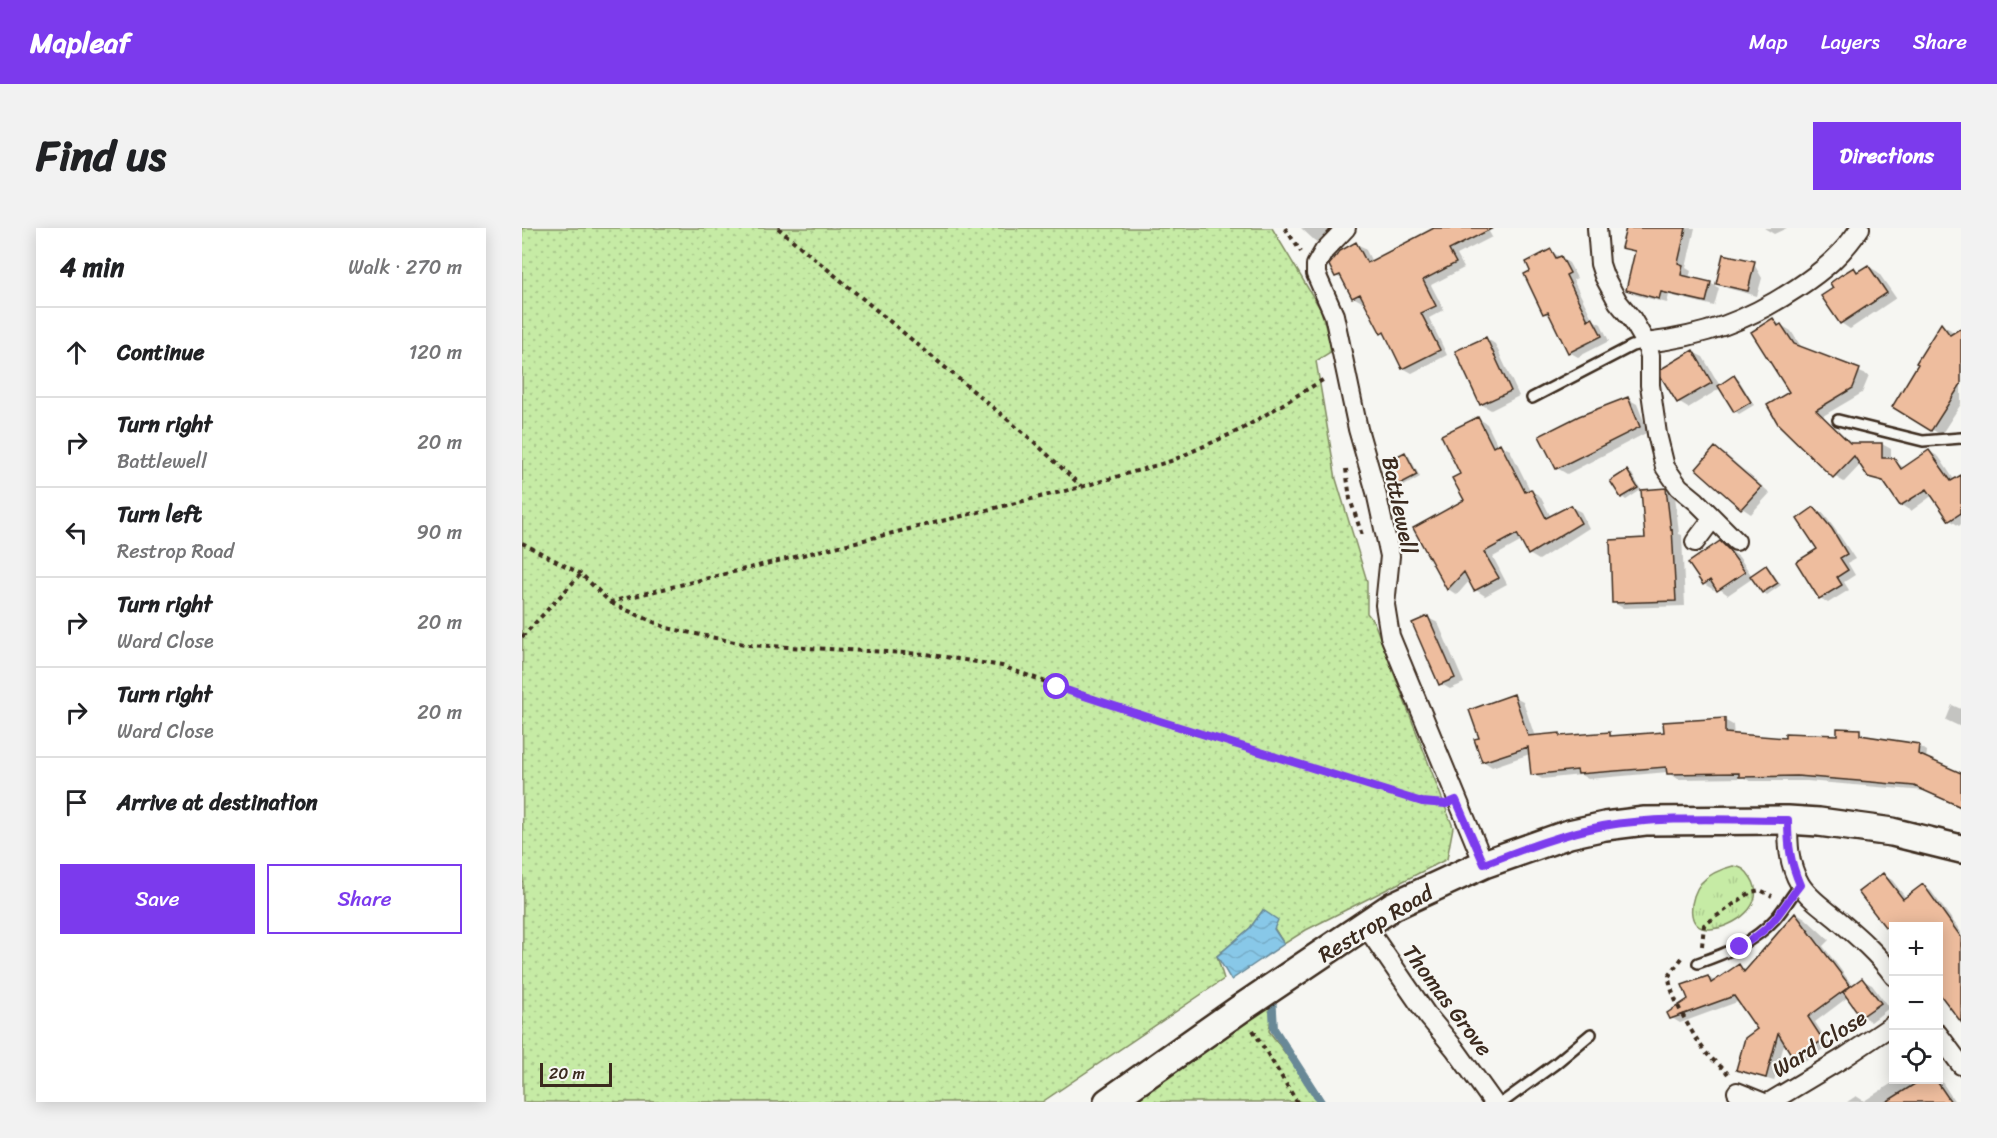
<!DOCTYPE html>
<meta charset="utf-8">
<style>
:root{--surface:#fff;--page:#f2f2f2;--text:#202124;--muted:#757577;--line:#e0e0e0;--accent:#7c3aed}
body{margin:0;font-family:Sriracha,sans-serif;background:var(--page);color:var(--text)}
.controls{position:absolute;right:18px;bottom:18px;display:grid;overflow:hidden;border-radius:0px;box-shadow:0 3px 15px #0003}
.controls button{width:54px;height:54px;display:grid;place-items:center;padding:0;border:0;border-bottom:2px solid var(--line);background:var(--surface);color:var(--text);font:30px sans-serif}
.scale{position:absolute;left:18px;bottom:15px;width:72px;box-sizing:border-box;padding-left:6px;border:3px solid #3b2a1e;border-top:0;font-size:16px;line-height:21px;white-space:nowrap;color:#3b2a1e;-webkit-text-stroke:4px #f6f6f2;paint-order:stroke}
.stop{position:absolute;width:18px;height:18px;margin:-14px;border:4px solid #7c3aed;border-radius:50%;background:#fff}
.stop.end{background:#7c3aed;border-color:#fff;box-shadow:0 2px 6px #0008}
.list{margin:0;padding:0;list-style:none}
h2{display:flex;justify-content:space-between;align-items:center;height:78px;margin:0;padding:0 24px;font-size:26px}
h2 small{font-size:20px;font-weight:400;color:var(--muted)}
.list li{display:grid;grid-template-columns:39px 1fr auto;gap:18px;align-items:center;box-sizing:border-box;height:90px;padding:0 24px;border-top:2px solid var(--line)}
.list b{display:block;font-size:22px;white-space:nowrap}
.list p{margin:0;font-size:20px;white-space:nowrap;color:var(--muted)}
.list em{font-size:20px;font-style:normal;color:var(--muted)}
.actions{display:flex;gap:12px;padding:18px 24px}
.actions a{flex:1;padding:14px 0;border:2px solid var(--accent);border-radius:0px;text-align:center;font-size:21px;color:var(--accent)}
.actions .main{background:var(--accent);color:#fff}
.icon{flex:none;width:33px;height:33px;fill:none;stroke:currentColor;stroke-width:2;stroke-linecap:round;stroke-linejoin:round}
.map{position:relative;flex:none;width:1439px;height:874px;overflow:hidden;border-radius:0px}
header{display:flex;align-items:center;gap:36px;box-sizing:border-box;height:84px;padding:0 30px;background:var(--accent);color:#fff}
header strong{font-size:28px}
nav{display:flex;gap:33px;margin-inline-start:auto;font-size:21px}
.intro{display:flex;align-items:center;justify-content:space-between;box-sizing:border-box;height:144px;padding:0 36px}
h1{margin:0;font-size:42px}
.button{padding:15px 27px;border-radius:0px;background:var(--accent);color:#fff;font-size:21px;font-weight:700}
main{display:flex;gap:36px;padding:0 36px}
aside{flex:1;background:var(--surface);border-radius:0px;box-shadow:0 3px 15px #0003}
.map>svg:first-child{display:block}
.grass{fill:url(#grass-dots);stroke:#808a62;stroke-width:1.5}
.park{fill:url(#park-tufts);stroke:#808a62;stroke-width:1.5}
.water{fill:url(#water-waves);stroke:#698997;stroke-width:1.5}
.shadow{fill:#0003}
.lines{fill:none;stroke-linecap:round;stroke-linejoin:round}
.stream{stroke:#698997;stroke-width:8}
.building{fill:#eebd9e;stroke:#3b2a1e;stroke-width:1.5}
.lane-casing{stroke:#3b2a1e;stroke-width:14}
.street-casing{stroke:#3b2a1e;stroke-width:22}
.secondary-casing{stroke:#3b2a1e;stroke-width:32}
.path{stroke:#3b2a1e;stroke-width:4;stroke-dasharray:4.5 4.5;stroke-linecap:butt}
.lane{stroke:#f6f6f2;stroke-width:9}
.street{stroke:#f6f6f2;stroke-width:18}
.secondary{stroke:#f6f6f2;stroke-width:27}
.route{stroke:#7c3aed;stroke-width:8}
.labels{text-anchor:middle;stroke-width:4.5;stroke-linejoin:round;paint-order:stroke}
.street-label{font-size:22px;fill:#3b2a1e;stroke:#f6f6f2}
</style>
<header>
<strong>Mapleaf</strong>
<nav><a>Map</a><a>Layers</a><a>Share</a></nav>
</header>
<div class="intro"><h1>Find us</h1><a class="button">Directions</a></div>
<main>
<aside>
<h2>4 min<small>Walk · 270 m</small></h2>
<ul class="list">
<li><svg class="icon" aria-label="ahead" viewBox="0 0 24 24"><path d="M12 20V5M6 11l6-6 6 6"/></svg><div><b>Continue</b></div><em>120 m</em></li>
<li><svg class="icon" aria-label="right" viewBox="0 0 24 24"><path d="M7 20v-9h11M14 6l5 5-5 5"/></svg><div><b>Turn right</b><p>Battlewell</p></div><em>20 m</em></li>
<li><svg class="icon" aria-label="left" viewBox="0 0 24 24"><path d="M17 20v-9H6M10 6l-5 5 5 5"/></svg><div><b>Turn left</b><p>Restrop Road</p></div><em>90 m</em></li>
<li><svg class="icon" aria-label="right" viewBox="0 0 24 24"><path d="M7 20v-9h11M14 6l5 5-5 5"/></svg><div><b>Turn right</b><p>Ward Close</p></div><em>20 m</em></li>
<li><svg class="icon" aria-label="right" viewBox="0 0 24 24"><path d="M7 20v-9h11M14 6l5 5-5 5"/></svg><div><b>Turn right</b><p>Ward Close</p></div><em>20 m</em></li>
<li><svg class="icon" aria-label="arrive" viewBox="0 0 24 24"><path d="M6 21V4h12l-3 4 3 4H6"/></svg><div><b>Arrive at destination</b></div></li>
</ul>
<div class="actions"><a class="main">Save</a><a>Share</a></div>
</aside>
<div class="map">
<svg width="1439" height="874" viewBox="0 0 1439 874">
<defs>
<pattern id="grass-dots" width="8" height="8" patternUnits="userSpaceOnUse" patternTransform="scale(1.5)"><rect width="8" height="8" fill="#c6eba5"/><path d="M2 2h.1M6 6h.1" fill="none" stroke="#abca8e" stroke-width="1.8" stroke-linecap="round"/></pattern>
<pattern id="park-tufts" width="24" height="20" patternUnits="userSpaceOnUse" patternTransform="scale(1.5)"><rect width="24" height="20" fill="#c6eba5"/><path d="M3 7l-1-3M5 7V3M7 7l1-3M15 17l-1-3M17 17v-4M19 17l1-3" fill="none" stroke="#abca8e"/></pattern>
<pattern id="water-waves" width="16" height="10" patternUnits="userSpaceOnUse" patternTransform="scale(1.5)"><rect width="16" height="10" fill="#88c8e8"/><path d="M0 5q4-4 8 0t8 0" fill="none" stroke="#76acc7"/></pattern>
</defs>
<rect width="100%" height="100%" fill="#f6f6f2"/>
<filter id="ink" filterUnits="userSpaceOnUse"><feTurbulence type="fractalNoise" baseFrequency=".0167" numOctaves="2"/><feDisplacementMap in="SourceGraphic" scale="12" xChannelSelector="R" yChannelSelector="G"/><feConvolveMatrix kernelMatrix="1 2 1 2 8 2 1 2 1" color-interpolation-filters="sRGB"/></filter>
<g filter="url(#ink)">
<path class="grass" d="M0,0H750L799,82L810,123L794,133L814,251L845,353V385L852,394L931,599L925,631L784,702L762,716L741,682L728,700L695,728L702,751L520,874H1Z
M752,773L747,803L799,874H606Z"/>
<path class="park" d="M1211,638C1220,639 1224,642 1229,650C1246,676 1212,700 1188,701C1162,702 1168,668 1179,655C1188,645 1199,641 1211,638Z"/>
<path class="water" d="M741,682L756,692L752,701L762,716L709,752L695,728L728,700Z"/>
<path class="shadow" d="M779,0H817L801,18L792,12Z
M913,0H965L970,9L935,27L942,40L909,57L922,82L907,90L925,127L890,145L881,140L865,108L860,105L843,72L840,74L831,69L822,52L814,48L834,16L843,20L850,34Z
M1123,0H1173L1164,40L1169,43L1167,50L1188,55L1197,60L1192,78L1147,67L1145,75L1114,67L1105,62L1114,25L1100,19Z
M1242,0H1265L1252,6Z
M1029,23L1047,35L1055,50L1051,52L1071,92L1079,96L1087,113L1056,129L1047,124L1031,90L1022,85L1010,43Z
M1223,32L1233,38L1240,50L1235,68L1205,60L1196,55Z
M1346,38L1356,44L1374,70L1328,101L1319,95L1332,41L1338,44Z
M1251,92L1269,103L1280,120L1347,148L1340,165L1301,188L1332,217L1360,216L1369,221V232L1383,240L1407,223L1417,229L1433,253L1439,249V296L1437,298L1428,292L1411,267L1389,283L1379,277L1365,256L1347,248L1339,236L1322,254L1312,248L1269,164Z
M1420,97L1429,102L1432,106L1439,101V176L1419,207L1372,178Z
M964,110L973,116L997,168L969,182L959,176Z
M1171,124L1181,129L1198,158L1212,149L1217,152L1232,177L1217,186L1213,183L1199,160L1166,180L1156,174L1141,148Z
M1106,171L1115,176L1126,204L1045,246L1035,240Z
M956,190L965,196L976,218L978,217L988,222L1008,262L1018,268L1029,289L1049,279L1059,284L1067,300L1017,332L1007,326L1000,313L971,329L985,356L963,368L954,362L948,352L935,367L926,361L893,300L944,273L940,247Z
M1193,220L1203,226L1248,265L1229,286L1220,280L1176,240Z
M883,226L887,228L898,249L880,259L875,256Z
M1105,244L1110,246L1119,262L1104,272L1100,269Z
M1143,261L1153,267L1157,306L1160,307L1163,378L1101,380L1092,375L1125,312Z
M1292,281L1301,285L1318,308L1333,331L1326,335L1333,347L1322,354L1327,362L1306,375L1298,370V322Z
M1198,315L1217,329L1230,348L1244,338L1248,341L1259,357L1245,367L1241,364L1231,350L1206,367L1195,359L1192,362L1182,356Z
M906,390L916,395L942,455L928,461L919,456Z
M991,468L1001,473L1013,509L1037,506L1042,509L1087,506L1093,509L1144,505L1202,492L1211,497L1212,508L1264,512L1317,508L1337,503L1347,510L1396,517L1405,523L1404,531L1438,546L1439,544V580L1403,563L1285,553H1228L1222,550L1156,551L1146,544L1066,551L1059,547L1020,551L1010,546L1008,526L970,539L961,533L959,511Z
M1430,477L1439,481V499L1424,492Z
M1361,647L1370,652L1384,670L1401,658L1409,663L1439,704V717L1416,698H1372V709L1338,664Z
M1275,685L1283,690L1307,712L1301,718L1331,758L1340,752L1350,757L1367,780L1349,794L1340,788L1326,769L1293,794L1308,817L1281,834L1273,829L1263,813L1252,853L1224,845L1215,841L1237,801L1218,773L1158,795L1150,790L1186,749L1194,754L1217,738L1225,743Z
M1416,848L1433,874H1325L1334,868L1342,873L1375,852H1416Z"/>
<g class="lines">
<path class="stream" d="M750,766L752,801L799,874"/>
</g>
<path class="building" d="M912,0H971L927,22L934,35L901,52L914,78L899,85L918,122L880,141L862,104L859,106L838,66L830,70L818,47L813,49L807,37L818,23L834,14L845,35Z
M1104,0H1164L1156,35L1161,37L1159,47L1189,54L1184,74L1139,64L1137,71L1104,62L1113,23L1099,20Z
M1029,21L1034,30L1039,28L1048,45L1044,47L1066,92L1070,89L1080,108L1046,125L1026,84L1021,86L1002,46L1008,43L1004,34Z
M1201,26L1233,33L1226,63L1194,56Z
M1346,37L1365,65L1318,96L1299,68L1311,60L1308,55L1319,47L1332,39L1335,44Z
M1251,90L1256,98L1259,96L1272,116L1338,141L1331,160L1294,182L1328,215H1360V230H1372L1379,241L1407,222L1429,253L1439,247V285L1427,293L1405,261L1378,278L1361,253L1346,249L1332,228L1311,250L1256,196L1245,177L1267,164L1229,104Z
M1419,95L1428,107L1439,100V156L1409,203L1370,179L1396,136L1394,135Z
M964,109L989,163L958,177L933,123Z
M1171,122L1190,155L1155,175L1139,149V141Z
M1212,147L1229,174L1212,184L1196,158Z
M1106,169L1118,199L1034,241L1017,208L1057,188Z
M956,189L971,219L978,215L1003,264L1009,261L1024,290L1049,277L1059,295L1006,327L995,306L962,324L977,350L952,363L942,344L925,362L891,300L942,272L930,250L938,246L919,207Z
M1193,219L1239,259L1219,281L1174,241Z
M883,224L895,247L874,258L862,235Z
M1105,242L1116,260L1099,270L1088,253Z
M1144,260L1149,303L1150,300L1154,373L1090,375L1088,312L1123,310L1119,262Z
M1292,279L1310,301L1325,326L1318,330L1326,342L1315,349L1320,357L1297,371L1274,334L1295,321L1275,291Z
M1198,313L1207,322L1223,344L1195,363L1188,352L1181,357L1166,335Z
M1244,337L1256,355L1240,365L1228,348Z
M906,388L933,450L917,457L890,395Z
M992,466L1006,508L1038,505V508L1088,504V508L1142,504L1141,494L1203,490V505L1263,510V505L1315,507V500L1338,501V507L1397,516L1396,526L1439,545V579L1392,558L1349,554L1275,548L1217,549V545L1145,546L1144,539L1056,546L1055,542L1009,547L1006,519L960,534L952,511L957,510L947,482Z
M1361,645L1381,671L1401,656L1439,709V794L1416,764V699H1363L1336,664Z
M1273,685L1328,758L1286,789L1301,812L1272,831L1256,805L1244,850L1214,842L1223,810L1235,801L1212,768L1148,791L1145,785L1166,771L1160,757L1186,748L1189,755L1217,736L1222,744Z
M1340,750L1359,775L1339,789L1321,764Z
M1399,852H1414L1429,874H1364Z"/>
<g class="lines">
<defs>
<path id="lane" d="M1010,170L1110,118L1124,115
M1316,192L1401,213L1439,210
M1176,735C1205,725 1232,714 1253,691C1262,681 1269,668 1278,657
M981,874L1033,836L1069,806"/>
<path id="street" d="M824,0L802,23L794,37V46L812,87L836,201L854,264L868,328L863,377L868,408L962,636
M1075,0L1078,36L1082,48L1096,74L1110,91L1124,115C1183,108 1225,93 1275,60C1302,42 1320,27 1338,0
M1124,115L1128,128V157L1135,206L1143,239L1157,259L1174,273L1214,313
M1173,314L1191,290
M1266,592C1266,615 1266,636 1278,656C1286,670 1303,681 1315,691C1335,708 1356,726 1372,748
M843,697L905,787L933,821L971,874
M1416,806L1439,837
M1215,864L1240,874
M1248,874L1323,829L1372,796"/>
<path id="secondary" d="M586,874L718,781L871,678L962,636L1047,606L1083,598L1123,593L1266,592L1297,594L1370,604L1439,621"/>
</defs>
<use href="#lane" class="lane-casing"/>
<use href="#street" class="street-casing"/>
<use href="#secondary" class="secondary-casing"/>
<path class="path" d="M256,0L510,212L559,258
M763,0L779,24
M824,241L828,271L840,307
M0,315L59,346
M89,375L145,400L227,417L404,426L480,438L535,458L638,493L900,574L916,575
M0,409L59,346L88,374L559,259L649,233L720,201L804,150
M1180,718L1182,697L1229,664L1238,662L1250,668
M1160,730L1147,748C1147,768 1173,811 1186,827C1192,834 1201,839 1206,846
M731,802L775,874"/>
<use href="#lane" class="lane"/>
<use href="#street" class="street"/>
<use href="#secondary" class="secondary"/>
</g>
</g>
<g class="lines" filter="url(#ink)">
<path class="route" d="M535,459L638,493L900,574L924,576L934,572L962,636C1001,621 1040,606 1081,598C1139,588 1207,592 1266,592C1266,618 1268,633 1278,657C1270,667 1263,678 1255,688C1246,701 1231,711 1218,719"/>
</g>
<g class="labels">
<g class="street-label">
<text transform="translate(878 277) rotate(78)" y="8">Battlewell</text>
<text transform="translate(853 695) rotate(-31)" y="8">Restrop Road</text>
<text transform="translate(926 772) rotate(53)" y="8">Thomas Grove</text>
<text transform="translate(1297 815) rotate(-32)" y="8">Ward Close</text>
</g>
</g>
</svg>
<div class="controls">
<button>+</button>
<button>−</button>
<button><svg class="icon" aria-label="locate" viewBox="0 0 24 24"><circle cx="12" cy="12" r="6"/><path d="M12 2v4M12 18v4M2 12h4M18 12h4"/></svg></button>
</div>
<div class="scale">20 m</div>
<div class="stop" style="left:535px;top:459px"></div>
<div class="stop end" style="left:1218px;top:719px"></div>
</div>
</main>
